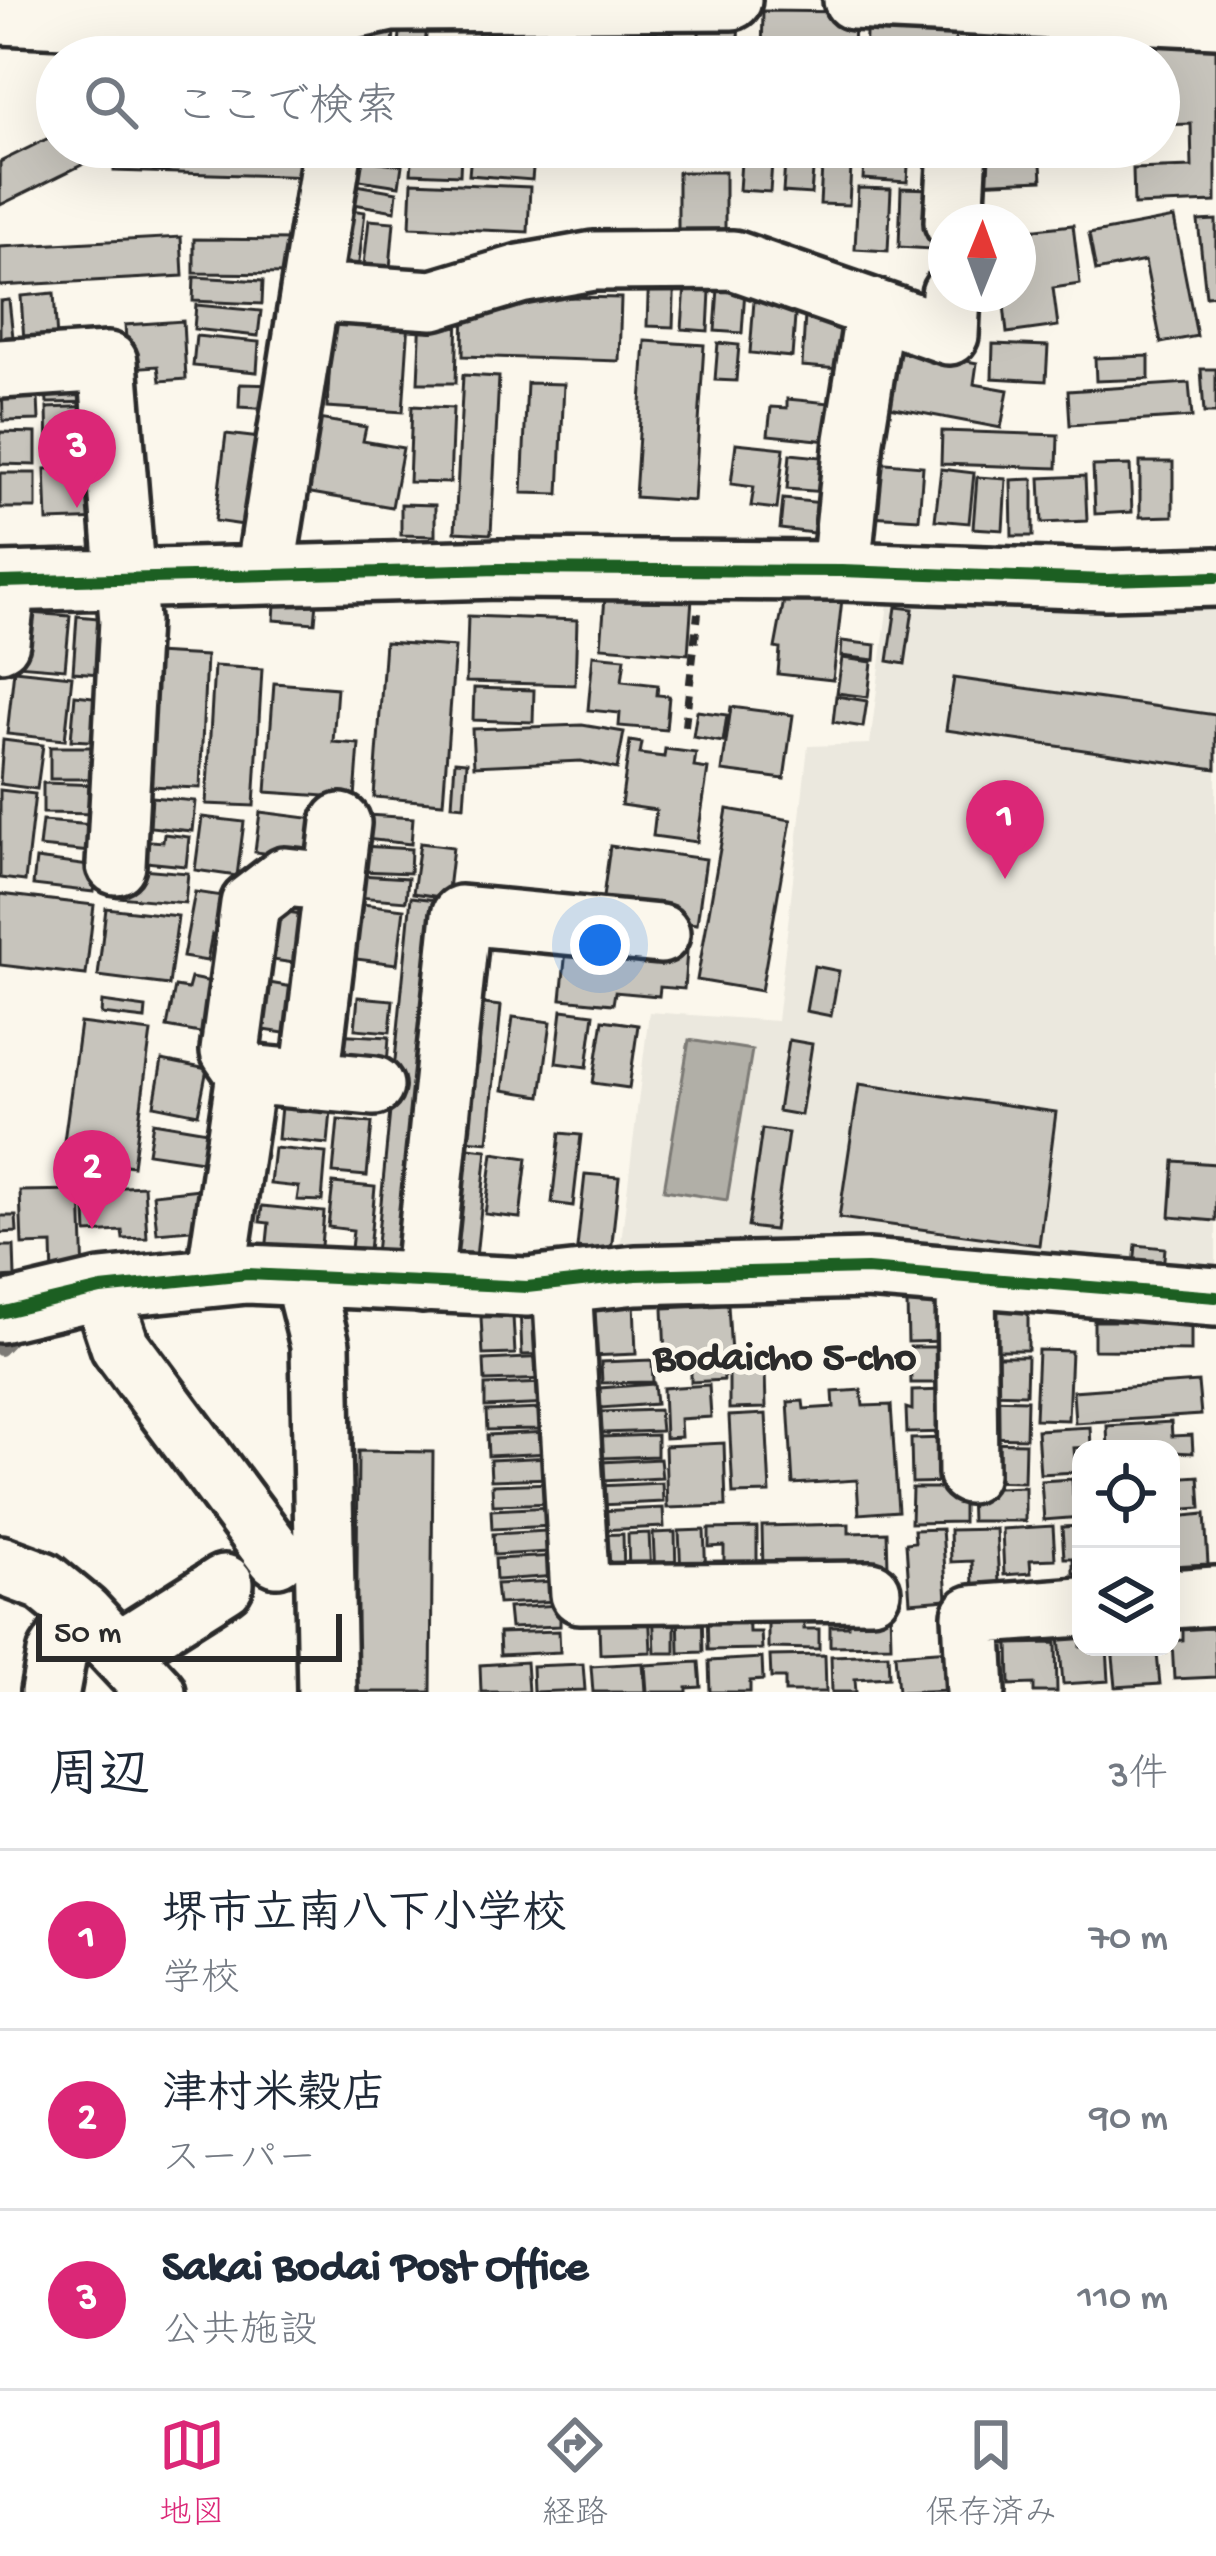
<!DOCTYPE html>
<html lang="ja">
<meta charset="utf-8">
<style>
:root{--surface:#fff;--page:#f2f2f3;--text:#1f2937;--muted:#747a83;--line:#e0e1e3;--accent:#db2777}
body{margin:0;font-family:"Gochi Hand","Klee One",sans-serif;background:var(--page);color:var(--text)}
.controls{position:absolute;right:36px;bottom:36px;display:grid;overflow:hidden;border-radius:24px;box-shadow:0 12px 48px #0002}
.controls button{width:108px;height:108px;display:grid;place-items:center;padding:0;border:0;border-bottom:3px solid var(--line);background:var(--surface);color:var(--text);font:60px sans-serif}
.compass{position:absolute;left:928px;top:204px;width:108px;height:108px;border-radius:50%;background:var(--surface);box-shadow:0 12px 48px #0002;rotate:1deg}
.scale{position:absolute;left:36px;bottom:30px;width:306px;box-sizing:border-box;padding-left:12px;border:6px solid #2b2b2b;border-top:0;font-size:33px;line-height:42px;white-space:nowrap;color:#2b2b2b;-webkit-text-stroke:9px #fbf7ec;paint-order:stroke}
.you{position:absolute;left:600px;top:945px;width:42px;height:42px;margin:-30px;border:9px solid #fff;border-radius:50%;background:#1a73e8;box-shadow:0 0 0 18px #1a73e833}
.badge{display:grid;place-items:center;width:78px;height:78px;border-radius:50%;background:var(--accent);color:#fff;font-size:39px;font-weight:700}
.pin{position:absolute;translate:-50% -99px;filter:drop-shadow(0 3px 6px #0008)}
.pin::after{content:'';position:absolute;top:63px;width:42px;height:36px;background:inherit;clip-path:polygon(0 0,100% 0,50% 100%)}
.list{margin:0;padding:0;list-style:none}
h2{display:flex;justify-content:space-between;align-items:center;height:156px;margin:0;padding:0 48px;font-size:51px}
h2 small{font-size:39px;font-weight:400;color:var(--muted)}
.list li{display:grid;grid-template-columns:78px 1fr auto;gap:36px;align-items:center;box-sizing:border-box;height:180px;padding:0 48px;border-top:3px solid var(--line)}
.list b{display:block;font-size:45px;white-space:nowrap}
.list p{margin:0;font-size:39px;white-space:nowrap;color:var(--muted)}
.list em{font-size:39px;font-style:normal;color:var(--muted)}
.icon{flex:none;width:66px;height:66px;fill:none;stroke:currentColor;stroke-width:2;stroke-linecap:round;stroke-linejoin:round}
.map{position:relative;flex:none;width:1216px;height:1692px;overflow:hidden}
.search{position:absolute;background:var(--surface);box-shadow:0 12px 48px #0002;left:36px;right:36px;top:36px;height:132px;display:flex;align-items:center;gap:30px;box-sizing:border-box;padding:0 42px;border-radius:66px;color:var(--muted);font-size:45px}
.sheet{height:696px;background:var(--surface)}
nav{display:flex;justify-content:space-around;align-items:center;box-sizing:border-box;height:168px;border-top:3px solid var(--line);background:var(--surface);font-size:33px;color:var(--muted)}
nav a{display:grid;justify-items:center;gap:6px}
nav .on{color:var(--accent)}
.map>svg:first-child{display:block}
.built{fill:#ebe8de}
.water{fill:#b1afa7;stroke:#7b7a75;stroke-width:3}
.lines{fill:none;stroke-linecap:round;stroke-linejoin:round}
.stream{stroke:#7b7a75;stroke-width:12}
.building{fill:#c7c4bc;stroke:#2b2b2b;stroke-width:3}
.minor-casing{stroke:#2b2b2b;stroke-width:66}
.path{stroke:#2b2b2b;stroke-width:8;stroke-dasharray:12 9;stroke-linecap:butt}
.minor{stroke:#fbf7ec;stroke-width:57}
.cycleway-casing{stroke:#fbf7ec;stroke-width:20}
.cycleway{stroke:#1b5e20;stroke-width:12}
.labels{text-anchor:middle;stroke-width:10;stroke-linejoin:round;paint-order:stroke}
.neighbourhood-label{font-size:42px;font-weight:bold;fill:#2b2b2b;stroke:#fbf7ec}
</style>
<div class="map">
<svg width="1216" height="1692" viewBox="0 0 1216 1692">
<rect width="100%" height="100%" fill="#fbf7ec"/>
<filter id="ink" filterUnits="userSpaceOnUse"><feTurbulence type="fractalNoise" baseFrequency=".00833" numOctaves="2"/><feDisplacementMap in="SourceGraphic" scale="24" xChannelSelector="R" yChannelSelector="G"/><feConvolveMatrix kernelMatrix="1 2 1 2 8 2 1 2 1" color-interpolation-filters="sRGB"/></filter>
<g filter="url(#ink)">
<path class="built" d="M889,595L1216,601V1273L619,1258L649,1012L777,1021L808,746L870,744Z"/>
<path class="water" d="M689,1040L752,1050L727,1200L664,1190Z"/>
<g class="lines">
<path class="stream" d="M0,1350L20,1330"/>
</g>
<path class="building" d="M518,10L553,11L551,51H516Z
M375,11L396,13L392,53L372,52Z
M402,11L428,14L424,57L398,56Z
M763,11L854,12L853,57H762Z
M867,11L957,16L955,57H865Z
M562,12L590,13L588,57H560Z
M700,12L739,14L738,42L753,43V57H698Z
M977,17L1060,20L1059,57L976,55Z
M595,20L671,23L670,57H594Z
M1216,24V202L1134,205L1133,169L1192,167L1191,124L1159,125V57L1082,55L1110,54L1108,28Z
M91,28L167,29L166,57H91Z
M177,30L302,44V57H176Z
M477,37L507,39L505,57H434L435,52L475,56Z
M57,134V147H100L106,153L0,205V162Z
M114,147H315L314,177L114,171Z
M349,147H406L405,161L348,153Z
M689,147H727V162L689,161Z
M742,147H773L770,192L739,190Z
M786,147H815L811,194L783,192Z
M823,147H852L849,205L820,204Z
M865,147L909,150L907,182L863,179Z
M972,147H1040L1042,180L974,183Z
M413,150L461,152L460,175L411,173Z
M471,153L534,157L532,180L469,175Z
M350,158L402,165L399,186L347,178Z
M678,172H725V233H678Z
M412,182L530,187L528,232L410,227Z
M345,183L397,192L395,211L342,202Z
M858,188L891,189L888,251L855,249Z
M901,188L933,189L931,249L899,247Z
M336,208L365,212L358,270L328,266Z
M1174,218L1197,336L1161,343L1145,261L1096,271L1089,234Z
M369,220L394,222L390,268L364,265Z
M1216,220V295L1206,296L1198,221Z
M1073,225L1080,284L1053,288L1058,326L1007,333L1004,305L971,309L969,294H1018V231Z
M181,237L183,276L0,286V247Z
M194,239L297,240L296,274L194,273Z
M649,268L675,269L673,327L647,326Z
M686,270L711,271L708,331L682,329Z
M719,274L746,275L742,333L715,331Z
M194,277L263,281L262,304L193,301Z
M568,286V297L621,298L619,361L463,356L464,295Z
M54,293L57,339L24,341L21,296Z
M9,300L13,337L0,338V301Z
M754,301L796,304L792,357L750,353Z
M196,305L261,311L258,336L194,329Z
M421,313H458L456,383H418Z
M805,315L855,319L852,370L802,366Z
M333,317L409,321L403,412L327,407Z
M183,321L186,379L160,381L158,366L128,368L125,325Z
M196,336L259,342L257,372L193,366Z
M645,341L704,345L694,501L635,497Z
M718,343L739,345L736,381L715,380Z
M993,344L1048,346L1046,381L992,378Z
M890,346L977,363L974,384L1008,390L1001,428L879,405Z
M1149,356V379L1096,381L1095,358Z
M1201,369H1216V413H1204Z
M98,370L99,402L47,403L45,372Z
M37,375L39,420L3,421L2,376Z
M463,375L499,377L491,534L455,532Z
M527,383L564,384L559,494L522,493Z
M1189,383L1192,417L1070,425L1068,391Z
M240,384L276,385L275,409L239,407Z
M787,399L842,404L839,442L768,435L771,407L787,408Z
M98,406L85,433L86,453H48L47,408Z
M412,406L453,408L450,483L409,482Z
M307,417L366,427L363,441L403,448L392,507L294,490Z
M942,431L1058,435L1057,468L941,464Z
M0,432L36,433V465L0,464Z
M226,434L269,439L258,527L215,521Z
M736,443L784,448L777,509L751,506L754,487L731,484Z
M790,454L841,459L838,493L787,489Z
M874,462L923,466L919,519L869,516Z
M1140,462H1173V516L1140,517Z
M1130,465L1132,512L1095,514L1093,466Z
M104,467L106,519L47,521L45,469Z
M941,469L974,473L969,523L935,520Z
M0,473H36V508H0Z
M1085,476L1087,521L1042,523L1040,478Z
M977,477L1006,479L1003,530L973,528Z
M1033,479V536H1012L1011,480Z
M783,499L833,504L830,535L780,529Z
M401,504L435,505V536L401,535Z
M787,584L843,590L833,680L778,674L780,649L775,648Z
M606,585L692,598L688,654L601,647Z
M276,588L318,591L315,623L274,620Z
M896,607L913,609L905,664L888,661Z
M30,613L70,616L65,669L16,665L20,624Z
M77,616L119,620L115,675L73,672Z
M468,616L577,620L575,685L466,682Z
M842,641L876,645L875,660L841,656Z
M385,642L455,647L443,803L374,797Z
M154,653L206,656L200,788L147,786Z
M593,655L625,658L622,681L658,685L657,695L669,696L666,730L619,726L620,713L588,710Z
M842,658L872,662L868,697L837,693Z
M214,666L262,669L254,806L206,804Z
M14,670L72,676L65,740L7,734Z
M954,678L1216,715V769L946,730Z
M274,683L337,688L333,742L359,744L355,798L266,792Z
M474,688L534,690L533,722L473,720Z
M75,695L111,699L107,742L71,740Z
M836,696L867,701L863,727L833,722Z
M731,707L793,715L784,779L722,771Z
M697,711L727,715L723,742L693,737Z
M582,725L624,732L617,769L581,761L474,766L472,729Z
M3,740L43,745L37,789L0,784Z
M630,741L642,743L640,754L664,757L665,749L696,753L694,767L708,769L697,842L653,836L656,810L621,805Z
M50,747H96L95,779H50Z
M455,761L467,762L464,806L452,805Z
M43,783L101,785L100,814L43,813Z
M0,790L35,794L25,881L0,878Z
M152,797L195,801L192,831L150,827Z
M727,809L791,820L761,991L697,980Z
M260,812L315,819L310,859L255,852Z
M367,815L413,818L411,844L365,839Z
M202,817L244,822L237,876L195,870Z
M42,821L93,825L91,852L39,847Z
M164,834L189,837L186,866L125,860L127,839L163,842Z
M420,843L453,847L447,898L413,893Z
M362,846L411,849L410,873L361,871Z
M610,846L706,859L697,924L601,912Z
M36,859L97,867L94,892L33,885Z
M130,868L188,873L185,903L117,897L119,878Z
M359,875L408,878L406,901L357,897Z
M195,892L236,898L228,937L212,934L207,961L183,957Z
M0,894L94,905L86,975L0,965Z
M411,897L445,901L409,1268L375,1264Z
M354,903L404,909L397,964L348,958Z
M106,908L178,916L169,985L98,976Z
M273,910L315,916L308,965L266,959Z
M567,940L687,951L684,989L660,987L659,996L615,992L613,1004L561,999Z
M814,966L839,971L831,1016L806,1011Z
M191,978L221,984L211,1035L167,1027L175,987L188,989Z
M258,981L304,989L297,1035L264,1030L266,1013L254,1011Z
M358,997L393,1000L390,1032L355,1029Z
M102,1002L146,1008L145,1019L101,1014Z
M466,1002L501,1006L488,1142L453,1139Z
M562,1010L594,1014L587,1067L556,1063Z
M513,1017L551,1022L541,1096L503,1090Z
M603,1020L638,1025L629,1088L593,1083Z
M80,1023L151,1032L133,1166L62,1156Z
M332,1034L389,1037L387,1066L330,1063Z
M789,1040L812,1044L801,1115L778,1111Z
M162,1060L207,1069L198,1114L154,1105Z
M859,1084L1056,1112L1039,1245L839,1218Z
M282,1095L332,1100L328,1144L278,1139Z
M338,1120L372,1123L367,1176L333,1173Z
M153,1122L207,1131L202,1161L148,1153Z
M762,1129L788,1133L774,1230L748,1227Z
M560,1133L581,1135L573,1206L552,1203Z
M450,1146L487,1150L475,1267L438,1263Z
M274,1148L326,1153L322,1201L297,1200L299,1187L270,1184Z
M493,1153L527,1158L520,1218L485,1214Z
M1174,1161L1216,1164V1221L1170,1217Z
M585,1174L619,1177L611,1252L577,1248Z
M333,1183L375,1187L369,1251L351,1249L353,1230L328,1227Z
M144,1186L147,1238L123,1239L122,1231L87,1233L85,1189Z
M200,1189L203,1229L157,1233L153,1194Z
M81,1190L84,1278L53,1279L52,1244L22,1245L20,1191Z
M262,1206L324,1212L320,1257L266,1252L269,1223L260,1222Z
M0,1216H16L17,1232L0,1233Z
M1136,1245L1165,1248L1163,1269L1134,1266Z
M0,1246H14L15,1277L0,1278Z
M634,1301L636,1354L590,1356L589,1302Z
M907,1302H948V1341L908,1342Z
M728,1305L731,1354L665,1357L663,1308Z
M520,1306H549L552,1354L522,1355Z
M985,1310L1028,1311V1350H985Z
M513,1316L515,1354L483,1355L481,1317Z
M1094,1321H1191V1351L1094,1350Z
M910,1347H951V1383H911Z
M1038,1350L1071,1351L1068,1420L1035,1419Z
M993,1356H1027L1026,1394L985,1393Z
M550,1357L551,1379L485,1381L484,1360Z
M652,1360L653,1382L602,1383L601,1362Z
M723,1367L724,1380L691,1382V1369Z
M729,1371H765L766,1408L729,1409Z
M1198,1382L1201,1415L1075,1423L1073,1391Z
M550,1383L551,1404L485,1407V1385Z
M654,1384L656,1404L601,1408L600,1388Z
M709,1385L711,1417L680,1419L681,1437L665,1438L663,1388Z
M861,1390L863,1406L891,1405L898,1511L859,1514L857,1480L793,1484L788,1402L803,1401L804,1409L834,1407L833,1392Z
M949,1390L950,1432L907,1433L906,1408L912,1410V1391Z
M985,1399L1027,1400L1026,1438L983,1437Z
M541,1409V1429L487,1430L486,1411Z
M659,1410L661,1431L602,1433L600,1412Z
M766,1414L770,1493L733,1494L729,1416Z
M1171,1422L1172,1436L1192,1435L1193,1453L1108,1449L1107,1426Z
M1090,1427L1091,1447L1074,1448L1076,1472L1040,1474L1037,1430Z
M549,1432L550,1453L488,1456L487,1435Z
M657,1435V1456L601,1458L600,1437Z
M951,1438L953,1482L912,1483L911,1439Z
M982,1442L1025,1443L1024,1482L981,1481Z
M724,1443L726,1506L667,1508L665,1446Z
M358,1451L433,1452L431,1692H356Z
M551,1457L552,1478L491,1480L490,1460Z
M660,1459L662,1478L602,1481L601,1462Z
M1199,1476L1201,1508L1171,1510V1478Z
M1072,1479L1073,1495H1081V1517L1044,1520L1041,1481Z
M553,1483L554,1503L493,1505L492,1485Z
M662,1483L663,1502L600,1505L599,1486Z
M1025,1487V1521H971L970,1489Z
M912,1488H963V1522L911,1523Z
M553,1507L554,1526L492,1529L491,1510Z
M663,1508L664,1527L598,1530L597,1511Z
M1205,1514L1208,1564L1171,1566L1174,1517Z
M849,1524V1533L887,1532L888,1567L763,1571L762,1526Z
M1053,1526L1055,1559L1030,1560L1031,1573L1004,1575L1002,1529Z
M1081,1526V1573H1073V1558H1064L1062,1527Z
M757,1528V1566L724,1567V1546L709,1547V1529Z
M942,1529L947,1599L910,1602L906,1543L915,1542L914,1530Z
M996,1529L999,1583L973,1584L972,1561L951,1562L950,1530Z
M704,1530L706,1575H681L679,1531Z
M546,1531L548,1552L494,1555L493,1534Z
M675,1532L676,1574L655,1575L653,1533Z
M649,1533L651,1576L629,1577L628,1534Z
M623,1534L624,1576L596,1577L595,1535Z
M557,1556L558,1576L496,1580L495,1559Z
M557,1581L558,1601L498,1604L496,1584Z
M560,1605V1626L510,1628L508,1608Z
M890,1605L891,1645L830,1646V1626H848V1606Z
M702,1606L703,1652L679,1653L678,1607Z
M768,1606H804V1629H819V1649L768,1648Z
M675,1607V1653H655L653,1608Z
M748,1607L749,1632H761L762,1649L708,1650L707,1609Z
M649,1608L651,1652L600,1654L599,1622L631,1620Z
M1214,1628L1216,1677L1174,1679L1172,1641L1183,1640V1629Z
M559,1631L560,1652L500,1655L499,1633Z
M1081,1634V1647H1107L1109,1681L1063,1684L1059,1636Z
M1056,1643L1057,1692H1034V1684L1010,1685L1009,1644Z
M1112,1647H1165L1166,1653L1157,1654L1160,1684L1116,1687Z
M950,1650L952,1690L898,1692L895,1654Z
M888,1654L889,1677L855,1679L856,1692H832L831,1656Z
M825,1655L826,1692H785V1678H771L770,1656Z
M762,1658L763,1680L750,1681V1692H710L709,1661Z
M526,1662L528,1692H481L480,1665Z
M699,1662L701,1687L687,1688V1692H647L645,1665Z
M643,1663L645,1692H593L591,1666Z
M583,1664L585,1690L533,1692L532,1666Z"/>
<g class="lines">
<defs>
<path id="minor" d="M853,0L1216,18
M0,15L218,25L345,12L391,2L732,0
M954,222L958,147
M310,292L433,300L520,274L594,261L733,260L949,335L951,294
M0,369L108,362L129,621L116,865
M841,571L854,440L875,310
M265,574L333,147
M0,582L499,569L841,571L1106,580L1216,577
M0,642L7,582
M333,882L285,877L250,904L230,1051L246,1074L374,1086
M310,1079L341,823
M216,1277L246,1074
M303,1277L320,1345L327,1692
M966,1277L968,1474
M423,1283L461,915L660,934
M562,1284L580,1594L871,1591
M101,1289L120,1346L277,1557
M0,1313L101,1289L247,1274L527,1287L636,1275L867,1269L1216,1297
M0,1565L43,1581L83,1614L156,1692
M1171,1599L1216,1596
M118,1651L224,1584
M50,1692L57,1654L83,1614
M976,1692L972,1615L1081,1607"/>
</defs>
<use href="#minor" class="minor-casing"/>
<path class="path" d="M685,726L698,613"/>
<use href="#minor" class="minor"/>
<defs>
<path id="cycleway" d="M0,582L499,569L841,571L1106,580L1216,577
M0,1313L101,1289L247,1274L527,1287L636,1275L867,1269L1216,1297"/>
</defs>
<use href="#cycleway" class="cycleway-casing"/>
<use href="#cycleway" class="cycleway"/>
</g>
</g>
<g class="labels">
<g class="neighbourhood-label">
<text x="785" y="1368">Bodaicho 5-cho</text>
</g>
</g>
</svg>
<div class="controls">
<button><svg class="icon" aria-label="locate" viewBox="0 0 24 24"><circle cx="12" cy="12" r="6"/><path d="M12 2v4M12 18v4M2 12h4M18 12h4"/></svg></button>
<button><svg class="icon" aria-label="layers" viewBox="0 0 24 24"><path d="M12 4l9 5-9 5-9-5zM3 14l9 5 9-5"/></svg></button>
</div>
<svg class="compass" viewBox="-18 -18 36 36"><path d="M0-13l5 13h-10z" fill="#e53935"/><path d="M0 13l5-13h-10z" fill="#747a83"/></svg>
<div class="scale">50 m</div>
<div class="you"></div>
<div class="pin badge" style="left:1005px;top:879px">1</div>
<div class="pin badge" style="left:92px;top:1229px">2</div>
<div class="pin badge" style="left:77px;top:508px">3</div>
<div class="search"><svg class="icon" aria-label="search" viewBox="0 0 24 24"><circle cx="10" cy="10" r="6"/><path d="M15 15l6 6"/></svg>ここで検索</div>
</div>
<section class="sheet">
<h2>周辺<small>3件</small></h2>
<ul class="list">
<li><span class="badge">1</span><div><b>堺市立南八下小学校</b><p>学校</p></div><em>70 m</em></li>
<li><span class="badge">2</span><div><b>津村米穀店</b><p>スーパー</p></div><em>90 m</em></li>
<li><span class="badge">3</span><div><b>Sakai Bodai Post Office</b><p>公共施設</p></div><em>110 m</em></li>
</ul>
</section>
<nav>
<a class="on"><svg class="icon" aria-label="map" viewBox="0 0 24 24"><path d="M3 6l6-2 6 2 6-2v14l-6 2-6-2-6 2zM9 4v14M15 6v14"/></svg>地図</a>
<a><svg class="icon" aria-label="directions" viewBox="0 0 24 24"><path d="M12 3l9 9-9 9-9-9zM9 14v-3h6M13 9l2 2-2 2"/></svg>経路</a>
<a><svg class="icon" aria-label="saved" viewBox="0 0 24 24"><path d="M7 4h10v16l-5-4-5 4z"/></svg>保存済み</a>
</nav>
